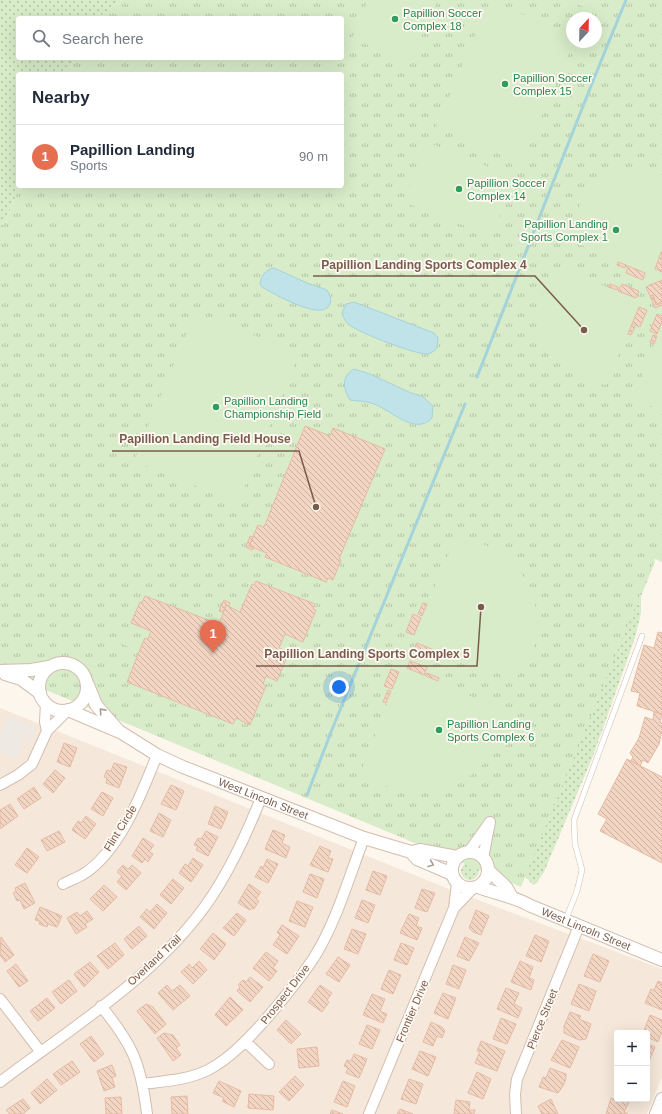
<!DOCTYPE html>
<meta charset="utf-8">
<style>
:root{--surface:#fff;--page:#f2f2f3;--text:#1f2937;--muted:#747a83;--line:#e0e1e3;--accent:#e76f51}
body{margin:0;font-family:Arial,sans-serif;background:var(--page);color:var(--text)}
.controls{position:absolute;right:12px;bottom:12px;display:grid;overflow:hidden;border-radius:4px;box-shadow:0 4px 16px #0002}
.controls button{width:36px;height:36px;display:grid;place-items:center;padding:0;border:0;border-bottom:1px solid var(--line);background:var(--surface);color:var(--text);font:20px sans-serif}
.compass{position:absolute;left:566px;top:12px;width:36px;height:36px;border-radius:50%;background:var(--surface);box-shadow:0 4px 16px #0002;rotate:22deg}
.you{position:absolute;left:339px;top:687px;width:14px;height:14px;margin:-10px;border:3px solid #fff;border-radius:50%;background:#1a73e8;box-shadow:0 0 0 6px #1a73e833}
.badge{display:grid;place-items:center;width:26px;height:26px;border-radius:50%;background:var(--accent);color:#fff;font-size:13px;font-weight:700}
.pin{position:absolute;translate:-50% -33px;filter:drop-shadow(0 1px 2px #0008)}
.pin::after{content:'';position:absolute;top:21px;width:14px;height:12px;background:inherit;clip-path:polygon(0 0,100% 0,50% 100%)}
.list{margin:0;padding:0;list-style:none}
h2{display:flex;justify-content:space-between;align-items:center;height:52px;margin:0;padding:0 16px;font-size:17px}
h2 small{font-size:13px;font-weight:400;color:var(--muted)}
.list li{display:grid;grid-template-columns:26px 1fr auto;gap:12px;align-items:center;box-sizing:border-box;height:64px;padding:0 16px;border-top:1px solid var(--line)}
.list b{display:block;font-size:15px;white-space:nowrap}
.list p{margin:0;font-size:13px;white-space:nowrap;color:var(--muted)}
.list em{font-size:13px;font-style:normal;color:var(--muted)}
.icon{flex:none;width:22px;height:22px;fill:none;stroke:currentColor;stroke-width:2;stroke-linecap:round;stroke-linejoin:round}
.map{position:relative;flex:none;width:662px;height:1114px;overflow:hidden}
.search{position:absolute;background:var(--surface);box-shadow:0 4px 16px #0002;left:16px;top:16px;width:328px;height:44px;display:flex;align-items:center;gap:10px;box-sizing:border-box;padding:0 14px;border-radius:4px;color:var(--muted);font-size:15px}
.panel{position:absolute;background:var(--surface);box-shadow:0 4px 16px #0002;left:16px;top:72px;width:328px;height:116px;border-radius:4px}
.map>svg:first-child{display:block}
.residential{fill:#f5e8da;fill-rule:evenodd}
.industrial{fill:#efe9e4}
.grass{fill:url(#grass-dots)}
.park{fill:url(#park-tufts);fill-rule:evenodd}
.garden{fill:#d8ecc9}
.water{fill:#bfe3e8;stroke:#a5d3da}
.lines{fill:none;stroke-linecap:round;stroke-linejoin:round}
.stream{stroke:#a5d3da;stroke-width:3}
.building{fill:url(#building-back-hatch);stroke:#e6bba3}
.service-casing{stroke:#d1beb0;stroke-width:6}
.minor-casing{stroke:#d1beb0;stroke-width:12}
.tertiary-casing{stroke:#d1beb0;stroke-width:14}
.service{stroke:#fff;stroke-width:5}
.minor{stroke:#fff;stroke-width:10}
.tertiary{stroke:#fff;stroke-width:12}
.oneway{stroke:#af9d94}
.leisure-dot{fill:#2e9e5b;stroke:#fffaf3;stroke-width:1.5}
.labels{text-anchor:middle;stroke-width:3.5;stroke-linejoin:round;paint-order:stroke}
.leisure-label{font-size:11px;fill:#27864d;stroke:#fffaf3;text-anchor:start}
.street-label{font-size:11px;fill:#7a5c4d;stroke:#fffaf3}
.leader{fill:none;stroke:#7a5c4d;stroke-width:1.5}
.callout-dot{fill:#7a5c4d;stroke:#fffaf3;stroke-width:1.5}
.callout-label{font-size:12px;text-anchor:middle;font-weight:bold;fill:#7a5c4d;stroke:#fffaf3;stroke-width:3.5;stroke-linejoin:round;paint-order:stroke}
</style>
<div class="map">
<svg width="662" height="1114" viewBox="0 0 662 1114">
<defs>
<pattern id="grass-dots" width="8" height="8" patternUnits="userSpaceOnUse"><rect width="8" height="8" fill="#d8ecc9"/><path d="M2 2h.1M6 6h.1" fill="none" stroke="#b4c2a5" stroke-width="1.8" stroke-linecap="round"/></pattern>
<pattern id="park-tufts" width="24" height="20" patternUnits="userSpaceOnUse"><rect width="24" height="20" fill="#d8ecc9"/><path d="M3 7l-1-3M5 7V3M7 7l1-3M15 17l-1-3M17 17v-4M19 17l1-3" fill="none" stroke="#b4c2a5"/></pattern>
<pattern id="building-back-hatch" width="6" height="6" patternUnits="userSpaceOnUse"><rect width="6" height="6" fill="#f3d5c3"/><path d="M-1 5l2 2M0 0l6 6M5-1l2 2" fill="none" stroke="#cab0a1"/></pattern>
</defs>
<rect width="100%" height="100%" fill="#fdf6ec"/>
<path class="residential" d="M0,708L449,889L662,969V1077L647,1114H0ZM617,1033H647V1099H617Z"/>
<path class="industrial" d="M7,716L36,727L31,743L26,735L20,738L24,745L17,758L0,752V735Z"/>
<path class="grass" d="M0,0H121L98,18H18V58H74L68,74H18V186H20L0,234Z
M653,557L655,562L641,596V613L635,638L593,756L544,872L536,884L533,885L522,873Z
M461 871a9 9 0 1 1 18 0a9 9 0 1 1-18 0Z"/>
<path class="park" d="M121,0H662V562L655,559L521,887L0,671V234L20,186H342V74H68L74,58H342V18H98ZM572,18H596V42H572Z"/>
<path class="garden" d="M368,0H438L409,63L352,38Z
M491,0L572,37V42H574L521,164L436,126Z
M565,0H586L584,7Z
M427,142L514,177L492,236L403,202Z
M632,172L652,173L662,177V251L655,269L645,273L568,239C573,216 586,184 609,174C615,172 625,173 632,172Z
M556,268L636,298L639,307L605,385C581,379 564,370 548,351C546,348 542,345 541,341C532,316 542,289 556,268Z
M195,312L299,353L238,503L134,461Z
M662,322V410L648,405L634,397Z
M455,539C470,541 483,543 496,550C532,570 549,623 529,660C525,667 519,673 515,680L417,643L414,635Z
M119,639L127,641V642L137,646L135,649L117,642Z
M407,668L502,710C500,726 498,742 489,756C467,790 418,803 382,784C375,780 369,774 362,770L399,672Z"/>
<path class="water" d="M274,268L307,283L327,290C330,295 333,302 328,307C318,319 274,294 262,287L260,284C261,276 266,269 274,268Z
M354,302L434,333L438,338L437,348C434,351 431,354 426,354C412,353 359,333 348,324C345,321 343,317 342,313L346,304Z
M354,369L370,374L411,393L422,396L433,406L432,418C414,437 390,408 371,403C365,401 357,401 350,400C343,389 341,376 354,369Z"/>
<g class="lines">
<path class="stream" d="M477,377C527,251 574,125 626,0
M307,795L331,732L465,404"/>
</g>
<path class="building" d="M661,252H662V272L655,269Z
M618,262L626,265L625,268L617,265Z
M628,266L645,273L643,280L626,273Z
M662,280V302L656,305L653,295L650,296L646,287Z
M610,284L618,287L617,290L608,287Z
M622,284L639,291L636,298L618,291Z
M653,295L656,305L662,302V305L655,308L650,296Z
M639,307L647,310L640,327L632,324Z
M657,314L662,316V322L657,334L650,331Z
M631,326L635,327L631,335L628,334Z
M653,335L657,336L654,344L650,343Z
M305,426L330,436L333,428L385,449L339,559L341,560L333,580L328,578L326,582L265,557L267,553L249,546L258,525L264,527Z
M250,536L253,537L249,546L254,547L252,550L246,547Z
M256,581L315,604L313,609L316,610L303,642L285,634L279,648L289,652L277,681L266,676L263,684L266,686L250,725L236,718L233,724L127,682L143,642L145,638L148,639L151,631L131,623L140,602L142,603L145,596L219,624L226,605L240,612L252,584L254,585Z
M224,600L230,603L229,606L226,605L223,612L219,611Z
M423,603L427,604L422,616L418,614Z
M413,614L421,618L414,635L406,632Z
M658,632L662,633V714L637,706L640,693L631,691L644,645L654,648Z
M417,643L434,650L432,658L414,650Z
M436,651L448,656L447,659L435,654Z
M410,661L427,667L424,675L407,668Z
M391,669L399,672L392,689L384,686Z
M427,673L439,678L438,681L426,676Z
M388,690L391,691L386,703L383,702Z
M654,712L662,714L660,722L662,723V730L659,744L648,763L643,760L640,766L631,761L633,757L630,753L639,738L645,717L653,720Z
M64,743L77,748L70,767L57,762Z
M627,759L662,777V863L600,831L607,819L598,814Z
M114,763L127,767L119,788L106,783L107,778L104,777L107,770L111,771Z
M55,770L65,778L53,793L43,784Z
M171,785L184,791L176,810L161,804Z
M34,787L41,798L24,809L17,799Z
M102,792L113,798L103,816L91,809Z
M10,804L18,816L0,829V810Z
M215,806L228,812L221,829L208,824Z
M159,813L171,820L163,837L150,831Z
M86,816L96,824L85,839L72,830L78,821L81,823Z
M273,830L285,835L282,843L290,847L286,858L265,849Z
M59,831L65,842L47,851L41,840Z
M206,831L218,837L208,856L196,850L198,846L194,845L198,838L201,839Z
M143,838L154,845L149,852L153,854L148,862L145,859L142,863L132,856Z
M320,846L331,851L328,858L333,859L328,872L310,865Z
M27,848L39,857L27,873L15,865Z
M193,858L203,865L191,882L179,873L185,864L188,866Z
M267,859L278,864L268,883L255,877L261,866L263,868Z
M123,865L128,869L132,865L141,873L126,890L117,882L122,876L117,872Z
M373,871L387,876L380,895L366,890Z
M310,874L324,879L317,898L303,892Z
M173,879L184,888L171,904L160,895Z
M25,883L35,903L24,909L20,900L17,901L13,893L16,891L15,888Z
M249,884L261,892L256,899L259,901L254,909L252,908L250,910L238,903Z
M104,885L117,897L103,911L90,899Z
M422,889L435,893L427,912L415,908Z
M362,900L375,905L368,923L355,918Z
M297,901L313,907L305,927L289,921Z
M157,904L167,913L154,929L140,917L147,909L150,912Z
M40,907L62,916L57,927L48,924L47,927L39,924L40,921L35,920Z
M476,910L489,916L481,935L473,932L469,928Z
M87,911L93,919L85,924L87,927L76,934L67,918L77,912L80,916Z
M237,913L246,920L234,936L223,928Z
M409,914L419,918L416,926L422,928L417,940L400,933Z
M282,925L299,936L287,954L273,945L280,935L277,932Z
M139,926L147,936L132,949L124,939Z
M352,929L366,934L358,954L344,949Z
M213,933L226,944L214,960L200,949Z
M535,935L549,941L541,962L526,956Z
M1,937L14,955L5,962L0,955Z
M465,937L479,943L469,961L457,956Z
M115,943L124,955L108,969L97,956Z
M401,943L414,948L407,965L394,960Z
M266,952L278,961L273,968L277,971L269,981L253,968Z
M593,954L609,961L600,982L584,976Z
M338,957L350,965L339,982L326,974Z
M199,961L207,970L193,984L181,972L189,964L192,968Z
M520,961L533,967L529,978L534,980L531,990L511,982Z
M90,962L99,972L84,987L74,974Z
M16,964L28,981L19,987L7,971Z
M453,965L466,970L459,989L446,984Z
M389,970L401,975L393,994L381,989Z
M250,977L263,987L250,1002L237,991L240,987L238,985L243,980L246,982Z
M69,980L77,991L61,1004L52,992Z
M658,981L662,983V1010L645,1003L651,989L654,990Z
M579,984L596,991L589,1011L571,1004Z
M167,985L172,991L180,985L190,996L173,1010L158,993Z
M320,985L332,993L327,1000L329,1002L322,1012L308,1002Z
M506,988L519,993L514,1004L522,1008L518,1018L497,1009Z
M443,993L456,998L448,1019L434,1013Z
M372,994L385,999L380,1011L387,1014L383,1023L363,1015Z
M230,997L243,1010L226,1026L215,1015Z
M47,998L55,1008L38,1021L30,1011Z
M146,1004L153,1007L166,1024L155,1034L137,1011Z
M570,1012L581,1016L579,1019L591,1024L586,1039L579,1040L564,1033V1026Z
M650,1015L662,1020V1032L658,1042L647,1037V1033H643Z
M501,1018L516,1024L507,1044L493,1039Z
M286,1020L301,1034L291,1044L277,1030Z
M431,1022L442,1027L445,1031L442,1038L437,1036L433,1046L423,1042Z
M367,1025L380,1030L372,1049L359,1044Z
M164,1033L173,1035L180,1045L176,1048L181,1055L173,1061L157,1038Z
M91,1036L104,1054L94,1062L80,1044Z
M562,1040L579,1047L570,1068L551,1060Z
M481,1041L505,1051L497,1071L475,1063L480,1051H477Z
M647,1044L655,1047L647,1066Z
M317,1047L319,1066L299,1068L297,1049Z
M420,1051L436,1057L428,1076L412,1069Z
M354,1054L367,1059L359,1078L346,1073L348,1068L344,1066L347,1060L351,1061Z
M72,1061L80,1072L61,1085L53,1074Z
M112,1065L116,1076L112,1078L115,1087L104,1091L97,1071Z
M550,1068L566,1074V1079L563,1086L558,1093L539,1087L543,1077L546,1078Z
M477,1072L491,1079L483,1099L468,1093Z
M295,1076L304,1085L289,1101L279,1092Z
M47,1079L57,1090L40,1104L31,1093Z
M409,1079L423,1084L416,1104L401,1099Z
M219,1081L241,1091L234,1107L222,1101L224,1098L213,1093Z
M343,1081L355,1086L347,1107L334,1102Z
M249,1094L274,1096L273,1110L248,1108Z
M616,1095L617,1099L629,1102L624,1112L628,1114H606L611,1098L614,1099Z
M187,1096L188,1114H172L171,1097Z
M121,1097L122,1114H106L105,1098Z
M23,1099L30,1108L23,1114H10L6,1110Z
M551,1099L558,1114H542L538,1106Z
M456,1100L470,1102L469,1110H475L474,1114H454Z
M400,1109L413,1114H397Z
M332,1110L343,1114H330Z"/>
<g class="lines">
<defs>
<path id="service" d="M566,919L577,891L582,870L575,844L574,820L642,636"/>
<path id="minor" d="M46,703L45,722L47,731
M0,785L18,775L32,764L47,731L67,711
M468,853L490,822
M483,858L490,822
M63,884C69,881 76,878 82,875C119,853 142,793 157,755
M454,908L473,888
M0,999L40,1051
M101,1006C133,1045 141,1064 147,1114
M245,1041L269,1064
M0,1082C75,1025 170,968 219,885C236,857 249,828 261,798
M143,1084C165,1081 188,1080 208,1070C231,1058 250,1037 267,1018C284,998 301,978 315,956C337,920 349,877 364,838
M369,1114L454,908L457,883
M516,1114L515,1094L517,1079L579,926"/>
<g id="tertiary">
<circle cx="63" cy="687" r="24"/>
<path d="M0,671L31,670L49,667"/>
<path d="M5,674L21,679L40,693"/>
<path d="M88,685L96,705L118,730"/>
<path id="s1" d="M68,710L122,733L157,755L183,767L364,838L411,852L420,850L457,857"/>
<circle cx="470" cy="870" r="18"/>
<path d="M411,852L417,859L452,874"/>
<path d="M488,870L506,887L511,896"/>
<path id="s2" d="M478,887C497,894 513,896 531,906L662,960"/>
<path d="M656,1114L662,1099"/>
</g>
</defs>
<use href="#service" class="service-casing"/>
<use href="#minor" class="minor-casing"/>
<use href="#tertiary" class="tertiary-casing"/>
<use href="#service" class="service"/>
<use href="#minor" class="minor"/>
<use href="#tertiary" class="tertiary"/>
</g>
<defs><path id="oneway-chevron" d="M-2-3.5L2.5 0L-2 3.5" fill="none" stroke-width="1.6" stroke-linecap="round" stroke-linejoin="round"/></defs>
<g class="oneway">
<use href="#oneway-chevron" transform="translate(102 711) rotate(-132)"/>
<use href="#oneway-chevron" transform="translate(431 864) rotate(22)"/>
</g>
<g class="leisure-dot">
<circle cx="395" cy="19" r="4"/>
<circle cx="505" cy="84" r="4"/>
<circle cx="459" cy="189" r="4"/>
<circle cx="616" cy="230" r="4"/>
<circle cx="216" cy="407" r="4"/>
<circle cx="439" cy="730" r="4"/>
</g>
<g class="labels">
<g class="leisure-label">
<text x="403" y="17">Papillion Soccer<tspan x="403" dy="13">Complex 18</tspan></text>
<text x="513" y="82">Papillion Soccer<tspan x="513" dy="13">Complex 15</tspan></text>
<text x="467" y="187">Papillion Soccer<tspan x="467" dy="13">Complex 14</tspan></text>
<text x="608" y="228" text-anchor="end">Papillion Landing<tspan x="608" dy="13">Sports Complex 1</tspan></text>
<text x="224" y="405">Papillion Landing<tspan x="224" dy="13">Championship Field</tspan></text>
<text x="447" y="728">Papillion Landing<tspan x="447" dy="13">Sports Complex 6</tspan></text>
</g>
<g class="street-label">
<text dy="4" stroke="none"><textPath href="#s1" startOffset="215">West Lincoln Street</textPath></text>
<text transform="translate(120 828) rotate(-58)" y="4">Flint Circle</text>
<text dy="4" stroke="none"><textPath href="#s2" startOffset="116">West Lincoln Street</textPath></text>
<text transform="translate(154 960) rotate(-43)" y="4">Overland Trail</text>
<text transform="translate(285 994) rotate(-52)" y="4">Prospect Drive</text>
<text transform="translate(412 1011) rotate(-67)" y="4">Frontier Drive</text>
<text transform="translate(542 1019) rotate(-68)" y="4">Pierce Street</text>
</g>
</g>
<path class="leader" d="M584 330L535 276H313M316 507L299 451H112M481 607L477 666H256"/>
<g class="callout-dot">
<circle cx="584" cy="330" r="4"/>
<circle cx="316" cy="507" r="4"/>
<circle cx="481" cy="607" r="4"/>
</g>
<g class="callout-label">
<text x="424" y="269">Papillion Landing Sports Complex 4</text>
<text x="205" y="443">Papillion Landing Field House</text>
<text x="367" y="658">Papillion Landing Sports Complex 5</text>
</g>
</svg>
<div class="controls">
<button>+</button>
<button>−</button>
</div>
<svg class="compass" viewBox="-18 -18 36 36"><path d="M0-13l5 13h-10z" fill="#e53935"/><path d="M0 13l5-13h-10z" fill="#747a83"/></svg>
<div class="you"></div>
<div class="pin badge" style="left:213px;top:653px">1</div>
<div class="search"><svg class="icon" aria-label="search" viewBox="0 0 24 24"><circle cx="10" cy="10" r="6"/><path d="M15 15l6 6"/></svg>Search here</div>
<section class="panel">
<h2>Nearby<small></small></h2>
<ul class="list">
<li><span class="badge">1</span><div><b>Papillion Landing</b><p>Sports</p></div><em>90 m</em></li>
</ul>
</section>
</div>
